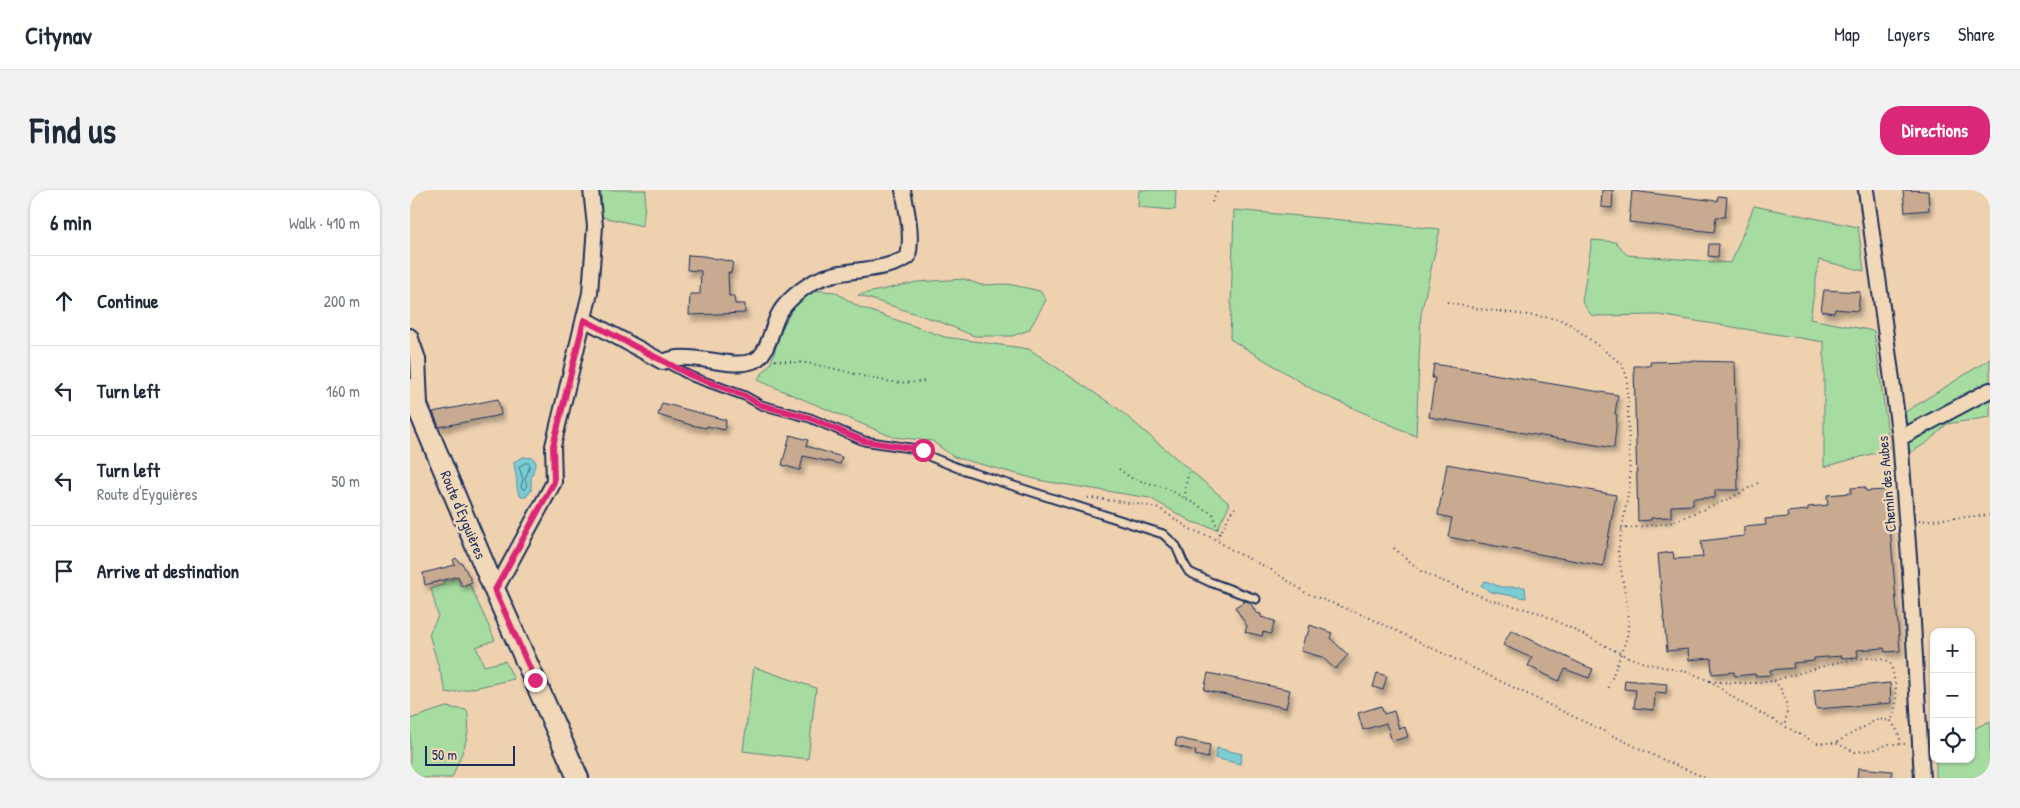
<!DOCTYPE html>
<meta charset="utf-8">
<style>
:root{--surface:#fff;--page:#f2f2f3;--text:#1f2937;--muted:#747a83;--line:#e0e1e3;--accent:#db2777}
body{margin:0;font-family:"Patrick Hand",sans-serif;background:var(--page);color:var(--text)}
.controls{position:absolute;right:15px;bottom:15px;display:grid;overflow:hidden;border-radius:10px;box-shadow:0 1px 4px #0004}
.controls button{width:45px;height:45px;display:grid;place-items:center;padding:0;border:0;border-bottom:1px solid var(--line);background:var(--surface);color:var(--text);font:25px sans-serif}
.scale{position:absolute;left:15px;bottom:12px;width:90px;box-sizing:border-box;padding-left:5px;border:2px solid #1b2f5e;border-top:0;font-size:14px;line-height:18px;white-space:nowrap;color:#1b2f5e;-webkit-text-stroke:4px #f0d8b8;paint-order:stroke}
.stop{position:absolute;width:15px;height:15px;margin:-11px;border:4px solid #db2777;border-radius:50%;background:#fff}
.stop.end{background:#db2777;border-color:#fff;box-shadow:0 1px 5px #0008}
.list{margin:0;padding:0;list-style:none}
h2{display:flex;justify-content:space-between;align-items:center;height:65px;margin:0;padding:0 20px;font-size:21px}
h2 small{font-size:16px;font-weight:400;color:var(--muted)}
.list li{display:grid;grid-template-columns:32px 1fr auto;gap:15px;align-items:center;box-sizing:border-box;height:90px;padding:0 20px;border-top:1px solid var(--line)}
.list b{display:block;font-size:19px;white-space:nowrap}
.list p{margin:0;font-size:16px;white-space:nowrap;color:var(--muted)}
.list em{font-size:16px;font-style:normal;color:var(--muted)}
.icon{flex:none;width:28px;height:28px;fill:none;stroke:currentColor;stroke-width:2;stroke-linecap:round;stroke-linejoin:round}
.map{position:relative;flex:none;width:1580px;height:588px;overflow:hidden;border-radius:20px}
header{display:flex;align-items:center;gap:30px;box-sizing:border-box;height:70px;padding:0 25px;background:var(--surface);border-bottom:1px solid var(--line)}
header strong{font-size:24px}
nav{display:flex;gap:28px;margin-inline-start:auto;font-size:18px}
.intro{display:flex;align-items:center;justify-content:space-between;box-sizing:border-box;height:120px;padding:0 30px}
h1{margin:0;font-size:35px}
.button{padding:12px 22px;border-radius:20px;background:var(--accent);color:#fff;font-size:18px;font-weight:700}
main{display:flex;gap:30px;padding:0 30px}
aside{flex:1;background:var(--surface);border-radius:20px;box-shadow:0 1px 4px #0004}
.map>svg:first-child{display:block}
.green{fill:#a6dc9f;stroke:#60867e}
.water{fill:#7ccdd3;stroke:#558ea4}
.lines{fill:none;stroke-linecap:round;stroke-linejoin:round}
.shore{stroke:#426e8d;stroke-width:1}
.building{fill:#c8aa90;stroke:#1b2f5e;filter:url(#shadow)}
.lane-casing{stroke:#1b2f5e;stroke-width:11}
.street-casing{stroke:#1b2f5e;stroke-width:18}
.secondary-casing{stroke:#1b2f5e;stroke-width:24}
.path{stroke:#1b2f5e;stroke-width:2;stroke-dasharray:1 4;stroke-linecap:butt}
.lane{stroke:#f0d8b8;stroke-width:7}
.street{stroke:#f0d8b8;stroke-width:14}
.secondary{stroke:#f0d8b8;stroke-width:20}
.route{stroke:#db2777;stroke-width:6}
.labels{text-anchor:middle;stroke-width:5;stroke-linejoin:round;paint-order:stroke}
.street-label{font-size:15px;fill:#1b2f5e;stroke:#f0d8b8}
</style>
<header>
<strong>Citynav</strong>
<nav><a>Map</a><a>Layers</a><a>Share</a></nav>
</header>
<div class="intro"><h1>Find us</h1><a class="button">Directions</a></div>
<main>
<aside>
<h2>6 min<small>Walk · 410 m</small></h2>
<ul class="list">
<li><svg class="icon" aria-label="ahead" viewBox="0 0 24 24"><path d="M12 20V5M6 11l6-6 6 6"/></svg><div><b>Continue</b></div><em>200 m</em></li>
<li><svg class="icon" aria-label="left" viewBox="0 0 24 24"><path d="M17 20v-9H6M10 6l-5 5 5 5"/></svg><div><b>Turn left</b></div><em>160 m</em></li>
<li><svg class="icon" aria-label="left" viewBox="0 0 24 24"><path d="M17 20v-9H6M10 6l-5 5 5 5"/></svg><div><b>Turn left</b><p>Route d'Eyguières</p></div><em>50 m</em></li>
<li><svg class="icon" aria-label="arrive" viewBox="0 0 24 24"><path d="M6 21V4h12l-3 4 3 4H6"/></svg><div><b>Arrive at destination</b></div></li>
</ul>
</aside>
<div class="map">
<svg width="1580" height="588" viewBox="0 0 1580 588">
<defs>
<filter id="shadow"><feDropShadow dx="3" dy="5.5" stdDeviation="2.5" flood-color="#0004"/></filter>
</defs>
<rect width="100%" height="100%" fill="#eed1af"/>
<filter id="ink" filterUnits="userSpaceOnUse"><feTurbulence type="fractalNoise" baseFrequency=".02" numOctaves="2"/><feDisplacementMap in="SourceGraphic" scale="10" xChannelSelector="R" yChannelSelector="G"/><feConvolveMatrix kernelMatrix="1 2 1 2 8 2 1 2 1" color-interpolation-filters="sRGB"/></filter>
<g filter="url(#ink)">
<path class="green" d="M191,0H236L233,36L192,27Z
M729,0H766L765,20L728,17Z
M1344,16L1448,37L1454,81L1409,70L1400,129L1464,141L1480,259L1414,277V152L1249,125L1182,126L1172,112L1182,50L1206,52L1217,65L1321,73Z
M824,20L1030,39L1011,124L1006,246L907,202L820,149Z
M554,89L571,95L598,94L630,101L636,110L619,140L602,146H564L528,131L448,105L507,92Z
M401,100L425,102L449,117L535,147L619,159L707,218L820,314L807,339L782,332L740,308L633,291L544,267L522,251L483,247L347,190L361,173L373,136L386,114Z
M1580,169V227L1537,234L1518,252L1496,265L1492,224Z
M48,388L50,397L60,395L85,450L66,457L74,476L95,471L104,489L41,503L36,502L19,444L28,426L21,398L33,395V392Z
M344,477L406,498L398,569L333,561Z
M36,517L57,520C63,545 50,566 42,588H0V529Z
M1580,531V588H1526V569H1561V540Z"/>
<path class="water" d="M113,267L123,268L126,272L121,288V301L116,307H111C105,299 108,294 106,285C105,280 104,277 104,272Z
M1075,391L1091,397H1115L1116,408L1080,402L1071,395Z
M807,558L832,564L830,574L805,568Z"/>
<g class="lines">
<path class="shore" d="M115,273H119L120,276L115,289L117,295L114,300L111,297L113,289L109,277Z"/>
</g>
<path class="building" d="M1192,0H1203L1202,18L1191,17Z
M1493,0L1518,1L1519,20L1495,22Z
M1222,1L1307,11L1308,6L1317,7L1315,27H1306L1304,42L1219,32Z
M1299,54H1309L1308,67L1298,66Z
M278,65L293,66L323,72L321,83L318,82L319,106H324L325,114H335V123L279,125L280,104H290L291,81L277,80Z
M1414,100L1450,102L1448,121L1425,119L1424,123L1411,121Z
M1279,171L1325,172L1328,300H1305V308H1283V315L1261,316V327L1241,328V330L1228,331L1224,176H1240V172Z
M1024,174L1208,205L1205,224L1207,225L1204,258L1019,227L1025,188H1022Z
M88,209L91,225L29,237L23,222Z
M252,213L316,230L315,240L297,236L296,238L281,235L248,225Z
M380,245L398,250L396,256L432,267L430,274L393,266L390,280L372,275Z
M1037,274L1206,305L1193,376L1038,347L1042,328L1028,325Z
M1455,297L1456,301L1477,300L1490,461L1475,462L1474,458L1447,460L1448,467L1432,468V466L1404,468V471L1383,473L1384,478L1360,480L1361,485L1345,486V484L1325,486L1324,482L1302,484L1301,468L1279,470L1278,459L1257,461L1248,364L1263,362L1264,369L1293,367L1291,351L1334,346V337L1356,335L1355,329L1378,327L1377,322L1398,320V317L1418,315L1417,305L1441,303V298Z
M46,368L50,373H52L62,392L52,396L48,386L15,395L13,383L45,375L43,370Z
M835,411L840,412L846,423L851,424V427L865,431L861,444L853,442L852,446L835,442L837,436L825,417Z
M900,435L922,443L920,448L938,465L925,479L912,467L891,461L895,446H897Z
M1101,440L1173,475L1183,479L1179,488L1155,479L1149,491L1118,476L1122,468L1093,455Z
M798,483L880,500L876,518L794,500Z
M967,483L977,486L973,500L963,497Z
M1215,490L1257,494L1256,503L1245,502L1244,520L1224,518L1226,500L1214,499Z
M1480,493L1481,513L1406,519L1404,500Z
M971,516L974,524L984,521L989,539L995,537L998,547L982,551L976,533L953,540L948,523Z
M767,548L800,555L798,568L785,565L786,561L765,556Z
M1448,578L1482,581L1481,588H1447Z"/>
<g class="lines">
<defs>
<path id="lane" d="M254,172L282,187L335,206L351,215L400,228L454,251L513,260L521,267L548,278L753,344L766,356L773,372L779,382L800,392L846,409"/>
<path id="street" d="M1456,0L1490,248L1500,381L1512,588
M174,129L253,172C258,170 263,168 268,168C290,165 323,179 343,171C359,166 361,136 370,122C376,112 390,100 400,94C427,76 469,85 498,67C503,45 497,22 493,0
M0,146L8,169L10,214
M1490,248L1580,200
M85,401L144,292L143,256L180,103L185,36L181,0"/>
<path id="secondary" d="M0,199L85,401L168,588"/>
</defs>
<use href="#lane" class="lane-casing"/>
<use href="#street" class="street-casing"/>
<use href="#secondary" class="secondary-casing"/>
<path class="path" d="M802,12L808,0
M1037,112L1070,119L1149,129L1161,135L1212,174L1217,187L1220,293L1208,361L1219,428L1217,447L1198,499
M365,170C379,172 393,172 407,175C443,181 477,198 514,191
M709,279L721,288L756,298L803,324L809,344L808,351
M673,307L735,315L750,319L780,339L803,348L825,362L860,379L896,403L960,428L1247,567L1296,588
M776,308L775,299L779,280
M1509,331L1580,325
M1211,339L1260,333L1321,308L1348,293
M809,344C816,336 817,325 825,318
M984,358L1011,381L1030,390L1080,410L1130,423L1218,467L1235,473L1281,483L1300,491L1330,512L1406,553H1426L1445,562L1463,560L1479,554H1497
M1300,491C1318,493 1348,495 1365,490C1394,483 1453,459 1480,472C1486,493 1490,511 1481,531
M1364,491C1376,502 1380,520 1374,536
M1427,552L1468,529L1481,531L1488,542L1491,553"/>
<use href="#lane" class="lane"/>
<use href="#street" class="street"/>
<use href="#secondary" class="secondary"/>
</g>
</g>
<g class="lines" filter="url(#ink)">
<path class="route" d="M125,490L85,400L144,292L143,256L174,130L282,186L335,206L351,215L400,228L454,251L513,260"/>
</g>
<g class="labels">
<g class="street-label">
<text transform="translate(1477 294) rotate(-95)" y="5">Chemin des Aubes</text>
<text transform="translate(53 325) rotate(67)" y="5">Route d'Eyguières</text>
</g>
</g>
</svg>
<div class="controls">
<button>+</button>
<button>−</button>
<button><svg class="icon" aria-label="locate" viewBox="0 0 24 24"><circle cx="12" cy="12" r="6"/><path d="M12 2v4M12 18v4M2 12h4M18 12h4"/></svg></button>
</div>
<div class="scale">50 m</div>
<div class="stop" style="left:513px;top:260px"></div>
<div class="stop end" style="left:125px;top:490px"></div>
</div>
</main>
